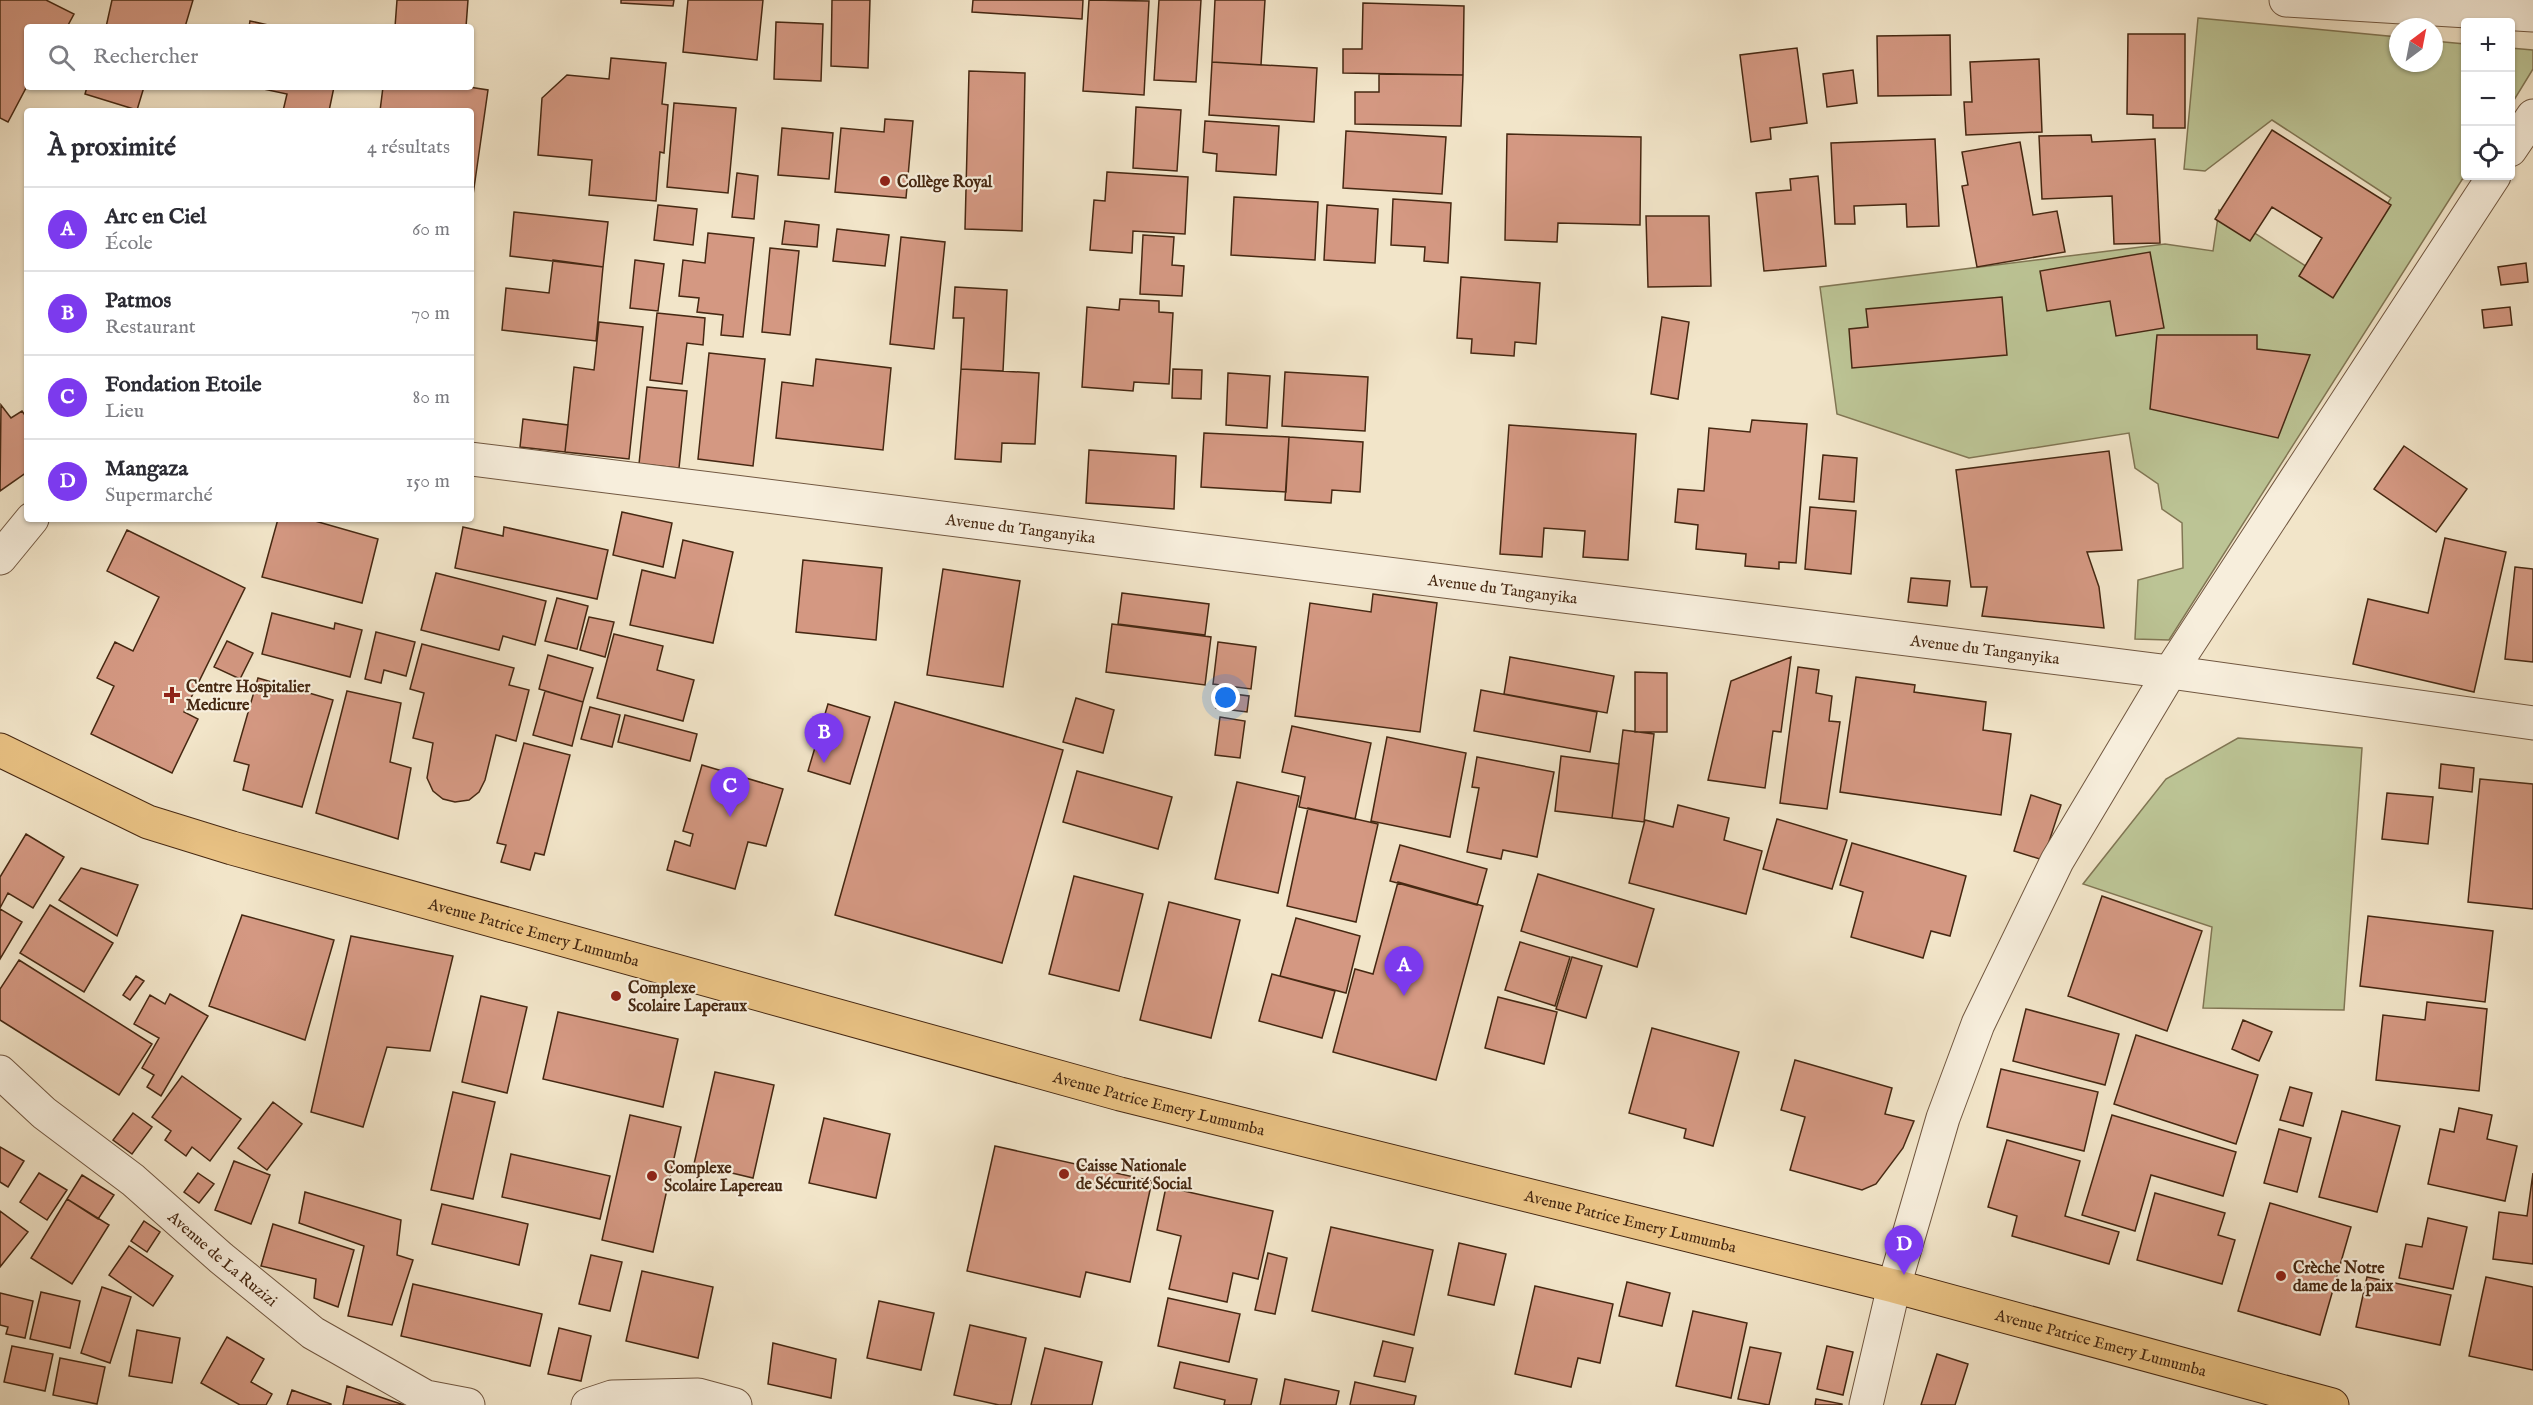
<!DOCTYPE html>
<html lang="fr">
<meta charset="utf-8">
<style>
:root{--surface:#fff;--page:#f7f7f7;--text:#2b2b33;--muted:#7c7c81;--line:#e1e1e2;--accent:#7c3aed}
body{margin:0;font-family:"IM FELL English",serif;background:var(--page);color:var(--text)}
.controls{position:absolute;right:18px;top:18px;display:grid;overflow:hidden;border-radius:6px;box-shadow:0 2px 4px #0004}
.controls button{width:54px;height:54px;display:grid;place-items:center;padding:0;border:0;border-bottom:2px solid var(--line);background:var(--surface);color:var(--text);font:30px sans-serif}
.compass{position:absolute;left:2389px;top:18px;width:54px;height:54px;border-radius:50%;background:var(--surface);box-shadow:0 2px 4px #0004;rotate:32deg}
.you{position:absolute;left:1226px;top:698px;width:21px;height:21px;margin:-15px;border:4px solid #fff;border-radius:50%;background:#1a73e8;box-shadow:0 0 0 9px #1a73e833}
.badge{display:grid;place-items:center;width:39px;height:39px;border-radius:50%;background:var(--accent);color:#fff;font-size:20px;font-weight:700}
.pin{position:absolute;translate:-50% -50px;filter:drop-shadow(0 2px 3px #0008)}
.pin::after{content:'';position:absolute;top:32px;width:21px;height:18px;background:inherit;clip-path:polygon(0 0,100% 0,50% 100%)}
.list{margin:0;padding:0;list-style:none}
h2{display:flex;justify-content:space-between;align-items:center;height:78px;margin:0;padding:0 24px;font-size:26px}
h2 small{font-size:20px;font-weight:400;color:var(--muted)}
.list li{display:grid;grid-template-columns:39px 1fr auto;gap:18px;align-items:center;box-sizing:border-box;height:84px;padding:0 24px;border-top:2px solid var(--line)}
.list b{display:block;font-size:22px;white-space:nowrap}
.list p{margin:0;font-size:20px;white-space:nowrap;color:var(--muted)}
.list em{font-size:20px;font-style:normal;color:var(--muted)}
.icon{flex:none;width:33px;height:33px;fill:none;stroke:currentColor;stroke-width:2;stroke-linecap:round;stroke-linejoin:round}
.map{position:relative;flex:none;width:2533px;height:1405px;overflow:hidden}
.search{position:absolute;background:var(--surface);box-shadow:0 2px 4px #0004;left:24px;top:24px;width:450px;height:66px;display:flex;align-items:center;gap:15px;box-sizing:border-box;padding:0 21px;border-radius:6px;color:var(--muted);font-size:22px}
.panel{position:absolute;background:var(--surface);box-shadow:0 2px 4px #0004;left:24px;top:108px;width:450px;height:414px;border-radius:6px}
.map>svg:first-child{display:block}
.green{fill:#bcc495;stroke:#817654;stroke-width:1.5}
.building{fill:#d49882;stroke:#462812;stroke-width:1.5}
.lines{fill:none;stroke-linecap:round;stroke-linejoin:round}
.minor-casing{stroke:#715740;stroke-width:35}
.major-casing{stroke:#462812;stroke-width:35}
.minor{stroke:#f7eedc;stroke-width:33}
.major{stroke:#e9c284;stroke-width:33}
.poi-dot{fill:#8f2418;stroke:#f7eedc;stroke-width:2}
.labels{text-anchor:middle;stroke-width:4.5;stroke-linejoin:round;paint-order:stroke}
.poi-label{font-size:16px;font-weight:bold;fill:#462812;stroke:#f7eedc;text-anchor:start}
.street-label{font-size:16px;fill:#462812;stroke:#f7eedc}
</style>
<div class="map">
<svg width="2533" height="1405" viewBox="0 0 2533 1405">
<rect width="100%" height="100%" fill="#f2e5c9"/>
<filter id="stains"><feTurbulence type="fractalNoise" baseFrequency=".00333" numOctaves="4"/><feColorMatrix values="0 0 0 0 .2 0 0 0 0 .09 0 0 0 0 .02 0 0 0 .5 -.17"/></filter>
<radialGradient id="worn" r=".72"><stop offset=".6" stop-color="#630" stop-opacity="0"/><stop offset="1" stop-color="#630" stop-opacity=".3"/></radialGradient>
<path class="green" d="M2198,18L2398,37V63H2434V41L2465,44V175L2169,640L2135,639L2138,580L2183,568L2182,523L2162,509L2158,484L2135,468L2129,433L1969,458L1837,414L1820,287L2165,244L2213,251L2219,210L2335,285L2391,198L2272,120L2205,171L2184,169Z
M2510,48L2533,50V69L2511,105Z
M2238,738L2362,748L2344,1010L2203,1008L2212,927L2083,884L2166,779Z"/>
<path class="building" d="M0,0H46L74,14L67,27H27V86L8,122L0,118Z
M112,0H193L185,27H106Z
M397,0H468L466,27H395Z
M621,0H674L673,6L621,3Z
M688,0H763L757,60L683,52Z
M832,0H870L868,68L831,66Z
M973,0H1083L1082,19L972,12Z
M1089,0L1149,1L1144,95L1083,91Z
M1159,0H1201L1196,82L1154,80Z
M1215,0H1265L1261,65L1212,62Z
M1363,3L1464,6L1463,75L1343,73V49H1362Z
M250,21L277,27H249Z
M776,22L823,24L821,81L774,79Z
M2128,34H2185V128H2153V115L2127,114Z
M1950,35L1951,95L1878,96L1877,36Z
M1797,48L1807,123L1770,128L1771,139L1751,142L1740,55Z
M611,58L666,63L662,104L668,105L664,153L660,152L656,201L589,195L592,160L538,155L542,98L567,75L609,79Z
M2039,59L2042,132L1966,135L1964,102H1972L1970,62Z
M1212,62L1317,68L1314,122L1209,115Z
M1853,70L1857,103L1827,107L1823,74Z
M969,71L1025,73L1022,231L965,229Z
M1379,74L1463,75L1461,126L1355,124V92H1379Z
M87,87H144L137,110L85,94Z
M254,87H334L329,111H283L287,94Z
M383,87H469L488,90L472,202L471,111H380Z
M674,103L736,108L728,193L667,187Z
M1136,107L1181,110L1177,171L1133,168Z
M885,119L913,121L906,198L835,192L841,128L884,132Z
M1205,121L1279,126L1276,175L1216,171L1217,154L1203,152Z
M782,128L833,133L829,179L778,175Z
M2272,130L2391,205L2333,298L2299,276L2322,238L2272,207L2250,241L2215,219Z
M1346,131L1446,137L1442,194L1343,188Z
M1507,134L1641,137L1640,225L1558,223L1557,242L1505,240Z
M2091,135L2092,142L2155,139L2160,243L2114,244L2112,196L2042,199L2039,136Z
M1935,139L1939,226L1907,227L1906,204L1854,206L1855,224H1835L1831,143Z
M2020,142L2033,215L2057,211L2065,252L1977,267L1962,186L1968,185L1962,152Z
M1107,172L1188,177L1185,234L1133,231L1132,253L1090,250L1094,200L1105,201Z
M737,173L758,176L754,219L732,217Z
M1818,176L1826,266L1764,271L1756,193L1791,190L1790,179Z
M1234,197L1318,202L1315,260L1231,255Z
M1393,199L1451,203L1448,263L1424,261L1425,247L1391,245Z
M658,205L697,209L693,245L654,240Z
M1327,205L1378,209L1375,263L1324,260Z
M514,212L608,222L603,267L510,256Z
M1646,216H1709L1711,286L1648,287Z
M785,221L819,225L817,247L782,244Z
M837,229L889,235L885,266L833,261Z
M708,233L754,238L743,337L721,335L723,315L697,312L699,298L679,296L683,260L705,263Z
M1143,235L1174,237L1172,265L1184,266L1182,296L1140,294Z
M901,237L945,242L934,349L890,344Z
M770,248L799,251L790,335L762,332Z
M2150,252L2164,328L2116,336L2110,301L2047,311L2040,271Z
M553,260L603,267L596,341L502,330L506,288L549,293Z
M635,260L664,264L658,311L630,308Z
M2526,263L2528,282L2501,285L2498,267Z
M1461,277L1540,283L1536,344L1515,342L1514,356L1471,353L1472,339L1457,338Z
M955,287L1007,290L1003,371L961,369L964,318H953Z
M2002,297L2007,355L1852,368L1849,329L1868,327L1866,309Z
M1120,299L1159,301V312L1173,313L1169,384L1134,382L1133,391L1082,387L1087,307L1119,310Z
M2510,307L2512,325L2484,328L2482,310Z
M657,313L705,318L703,345L687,343L682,384L650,380Z
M1662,317L1689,322L1678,399L1651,394Z
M599,322L643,327L629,459L565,452L574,367L594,370Z
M2157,335H2257V349L2310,355L2278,438L2150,409Z
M709,353L765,359L753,466L698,459Z
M816,359L891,368L883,450L776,438L782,382L813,386Z
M961,369L1039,373L1035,444L1002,443L1001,462L955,459Z
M1173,369L1202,370L1201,399L1172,398Z
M1285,372L1368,377L1365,431L1282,426Z
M1228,373L1270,376L1267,428L1226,425Z
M647,387L687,391L679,468L639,464Z
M1,405L11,418L22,411L27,418V472L0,491Z
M523,419L568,425L565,452L520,447Z
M1752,420L1807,424L1796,563L1779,562V569L1745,566L1746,554L1696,549L1698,525L1675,522L1678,489L1704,491L1709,428L1750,432Z
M1509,425L1636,434L1628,560L1583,557L1585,531L1544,528L1542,557L1500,554Z
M1204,433L1289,437L1286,492L1201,487Z
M1289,437L1363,442L1360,492L1332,490L1331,503L1285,500Z
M2404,446L2467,489L2436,532L2374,489Z
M1089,450L1176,456L1174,509L1086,503Z
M2109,451L2122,550L2087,552L2099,587L2104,628L1982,616L1987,587H1971L1956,470Z
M1823,455L1857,458L1854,502L1819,499Z
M1810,507L1856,511L1851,574L1805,569Z
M622,512L672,523L663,567L613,555Z
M278,519H308L378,539L362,603L262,577Z
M463,527L503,536L504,527L608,550L597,599L455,568Z
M127,530L245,588L184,712L198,719L172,773L91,734L114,686L97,678L115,642L133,651L159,597L107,571Z
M2445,538L2506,552L2474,692L2353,664L2368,599L2428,613Z
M683,540L733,552L713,643L630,625L642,570L675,578Z
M803,560L882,568L876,640L796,632Z
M2515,567L2533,569V662L2505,659Z
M943,569L1020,581L1003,687L927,675Z
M436,573L546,601L535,645L503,636L499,650L421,630Z
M1911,578L1950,581L1947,606L1908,602Z
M1122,593L1209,604L1205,635L1118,624Z
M1373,594L1437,603L1420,732L1295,716L1310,603L1371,612Z
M557,598L588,606L577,649L545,641Z
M272,613L334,629L335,623L362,630L350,677L262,654Z
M589,617L614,622L605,657L580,650Z
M1112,624L1211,637L1205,685L1106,672Z
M376,632L415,642L406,676L384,670L381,683L365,679Z
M614,634L663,646L657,670L694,680L683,721L597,698Z
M227,641L253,653L240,679L214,667Z
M1218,642L1256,647L1251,689L1213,684Z
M422,644L514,668L509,685L529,690L516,741L496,735L485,780L479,792L469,800L455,802L443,799L433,791L427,778L433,743L413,738L424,693L410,689Z
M548,655L593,668L583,702L539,689Z
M1510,657L1614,676L1607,713L1504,694Z
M1791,657L1781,732L1773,731L1765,788L1708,780L1731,681Z
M1798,667L1819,670L1816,693L1832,696L1829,721L1840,722L1827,809L1780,803Z
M1635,672L1667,673V732H1635Z
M1856,677L1915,685L1914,692L1986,702L1983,730L2011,734L2001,815L1840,792Z
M258,678L333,700L302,807L243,790L249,765L234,761Z
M1481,690L1597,712L1590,752L1474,731Z
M347,691L401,703L390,762L411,768L398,839L316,813Z
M545,691L583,702L572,746L533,735Z
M1218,692L1249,696L1247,712L1216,708Z
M1076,698L1114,710L1103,753L1063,742Z
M895,702L1063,750L1002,963L835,915Z
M828,704L870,717L850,784L808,771Z
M590,707L620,715L612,747L581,739Z
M625,715L697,734L690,761L618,742Z
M1220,717L1245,721L1240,758L1215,755Z
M1292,726L1371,743L1355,819L1299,807L1305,777L1282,772Z
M1623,730L1654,734L1644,822L1612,818Z
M1387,737L1466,753L1450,837L1371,821Z
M524,743L570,755L544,855L535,853L530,870L501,862L506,845L497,843Z
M1561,756L1619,764L1612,818L1555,811Z
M1477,757L1554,772L1537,857L1503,850L1501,859L1467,852L1479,788L1472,787Z
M2441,764L2474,768L2472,792L2439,788Z
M702,765L783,789L766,846L748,842L735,889L667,870L675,841L690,846L693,834L683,831Z
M1077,771L1172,797L1158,849L1063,822Z
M2480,779L2533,784V909L2468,902Z
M1237,782L1299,796L1278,893L1215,879Z
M2387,793L2433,797L2428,844L2382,839Z
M2031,795L2061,805L2043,860L2014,851Z
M1678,805L1729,818L1724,840L1762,851L1746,914L1629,883L1645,820L1673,827Z
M1308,808L1378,824L1356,922L1287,906Z
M1777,819L1847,840L1832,889L1763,869Z
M26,834L64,857L33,908L8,893L0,908V877Z
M1852,843L1966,876L1950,936L1931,931L1923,958L1851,937L1863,892L1840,885Z
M1400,845L1487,869L1477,905L1390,881Z
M81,868L138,885L117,936L59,900Z
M1538,874L1654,909L1637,967L1521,931Z
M1074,876L1143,894L1119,991L1049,974Z
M1398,882L1483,906L1436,1080L1333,1052L1355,969L1373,974Z
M2102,896L2202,931L2167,1031L2068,996Z
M1169,902L1240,920L1211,1038L1140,1020Z
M50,905L113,943L84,992L20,953Z
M0,909L22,922L0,959Z
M242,915L334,940L305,1040L209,1006Z
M2368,916L2493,931L2485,1002L2360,986Z
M1296,918L1360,936L1346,993L1280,976Z
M351,936L453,956L430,1051L387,1047L363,1127L311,1112Z
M1520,942L1570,957L1555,1006L1505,990Z
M1572,957L1602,966L1586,1018L1556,1009Z
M19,960L152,1044L119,1095L0,1020V989Z
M1272,974L1335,991L1322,1038L1259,1021Z
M136,976L144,981L130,1000L123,995Z
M170,994L208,1016L161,1096L147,1087L154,1075L142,1068L159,1038L134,1024L150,995L165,1004Z
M481,996L527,1007L507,1093L462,1082Z
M1498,997L1557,1012L1544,1064L1485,1048Z
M2427,1002L2487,1009L2479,1091L2376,1080L2383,1015L2425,1020Z
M2026,1009L2119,1034L2105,1085L2013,1061Z
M558,1012L678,1039L663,1107L543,1079Z
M2243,1020L2272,1032L2259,1061L2232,1049Z
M1652,1028L1739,1052L1713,1146L1684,1138L1686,1129L1629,1113Z
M2136,1035L2258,1075L2236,1144L2114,1104Z
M1795,1060L1892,1088L1885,1114L1914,1121L1903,1148L1876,1184L1862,1190L1790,1170L1805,1117L1781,1110Z
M2001,1069L2098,1092L2084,1151L1987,1127Z
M715,1072L774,1085L753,1178L694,1164Z
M182,1076L241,1119L210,1161L192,1147L186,1156L165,1140L171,1131L152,1117Z
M2290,1087L2312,1093L2303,1126L2280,1120Z
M453,1092L495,1102L473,1199L431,1190Z
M273,1102L302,1124L267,1170L238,1148Z
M2459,1108L2492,1115L2487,1139L2517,1146L2505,1201L2428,1184L2440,1129L2454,1132Z
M2342,1111L2400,1126L2377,1212L2319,1197Z
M133,1113L152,1127L132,1154L113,1140Z
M630,1115L681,1127L653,1252L602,1240Z
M2112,1115L2236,1152L2223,1196L2151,1175L2135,1231L2082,1215Z
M824,1118L890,1134L876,1198L809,1183Z
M2279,1129L2311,1138L2297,1192L2264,1183Z
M2007,1140L2080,1161L2065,1216L2119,1232L2109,1264L2012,1236L2017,1216L1988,1207Z
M995,1146L1152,1181L1130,1282L1086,1272L1080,1297L967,1271Z
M0,1147L24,1161L8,1187L0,1182Z
M511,1154L610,1176L600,1219L502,1197Z
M234,1161L270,1175L251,1224L215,1210Z
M39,1173L67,1190L47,1220L20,1202Z
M198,1173L214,1184L199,1203L184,1192Z
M2533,1173V1264L2493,1259L2499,1212L2527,1216Z
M82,1175L114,1195L98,1219L67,1199Z
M1166,1187L1273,1211L1258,1279L1233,1273L1227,1302L1169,1289L1181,1236L1157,1230Z
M305,1192L401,1220L397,1255L413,1260L392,1325L348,1316L364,1246L299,1223Z
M2155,1193L2225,1213L2218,1235L2235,1240L2222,1284L2137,1260Z
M67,1199L109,1225L72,1284L31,1258Z
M2270,1203L2351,1227L2320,1335L2238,1311Z
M442,1204L528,1224L519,1265L432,1244Z
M0,1211L28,1232L0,1267Z
M2428,1218L2467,1227L2453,1289L2399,1278L2406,1244L2422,1247Z
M144,1221L160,1232L147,1252L131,1241Z
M273,1224L354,1250L338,1307L314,1298L316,1279L261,1266Z
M1331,1227L1433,1250L1414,1335L1312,1311Z
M1459,1243L1506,1254L1494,1305L1448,1295Z
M129,1246L173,1276L153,1306L109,1275Z
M1268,1253L1287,1258L1275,1314L1255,1310Z
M591,1255L622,1262L610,1311L579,1304Z
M642,1271L713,1287L698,1358L626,1341Z
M2367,1277L2451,1295L2440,1345L2356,1327Z
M2486,1277L2533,1287V1370L2469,1356Z
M1627,1282L1670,1293L1662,1326L1619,1316Z
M413,1284L542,1314L530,1366L401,1336Z
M1535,1286L1613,1304L1600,1363L1578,1358L1571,1387L1515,1374Z
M102,1287L131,1297L110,1363L81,1353Z
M41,1292L80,1301L70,1348L30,1339Z
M0,1293L33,1301L25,1338L6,1334L8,1327L0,1325Z
M1168,1298L1240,1314L1229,1362L1158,1346Z
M879,1301L934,1313L921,1370L867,1358Z
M1693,1311L1747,1323L1731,1398L1676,1386Z
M970,1325L1026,1338L1011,1405H999L954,1395Z
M559,1328L591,1336L581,1381L548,1374Z
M137,1330L180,1338L172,1383L129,1376Z
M227,1337L264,1359L251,1382L272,1394L266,1405H240L201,1383Z
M1383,1341L1413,1348L1405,1382L1374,1376Z
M773,1343L836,1359L831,1398L768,1384Z
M12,1346L53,1354L45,1391L4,1382Z
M1827,1346L1853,1352L1843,1395L1817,1389Z
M1750,1347L1781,1353L1769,1405L1738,1399Z
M1045,1348L1102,1362L1092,1405H1031Z
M1937,1354L1968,1364L1955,1405H1921Z
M60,1358L105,1367L97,1404L53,1395Z
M1180,1362L1257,1379L1251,1405H1224L1225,1400L1174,1388Z
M1285,1379L1339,1391L1336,1405H1280Z
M1355,1382L1416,1396L1414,1405H1350Z
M347,1386L404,1405H343Z
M292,1390L331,1404V1405H287Z
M1816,1399L1842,1404V1405H1815Z"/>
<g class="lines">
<defs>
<g id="minor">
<path d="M2286,0L2533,15"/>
<path d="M2510,150L2533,116"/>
<path id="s1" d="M471,459L2170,672L2533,723"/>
<path d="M0,558L32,519"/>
<path id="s2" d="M0,1072L44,1113L133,1180L221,1258L313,1333L426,1397L468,1405"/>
<path d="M588,1405L612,1397L698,1395L735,1405"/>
<path d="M1866,1405L1894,1286L1943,1118L1978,1024L2057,861L2170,672L2494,176"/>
</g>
<g id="major">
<path id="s3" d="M0,750L148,822L232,848L1120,1094L1894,1286L2332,1405"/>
</g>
</defs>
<use href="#minor" class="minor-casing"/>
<use href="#major" class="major-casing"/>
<use href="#minor" class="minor"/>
<use href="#major" class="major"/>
</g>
<g class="poi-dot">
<circle cx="885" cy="181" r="6"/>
<path d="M169 686h6v6h6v6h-6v6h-6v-6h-6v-6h6z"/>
<circle cx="616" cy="996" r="6"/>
<circle cx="1064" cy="1174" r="6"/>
<circle cx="652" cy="1176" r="6"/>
<circle cx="2281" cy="1276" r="6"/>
</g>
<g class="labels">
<g class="poi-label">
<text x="897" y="187">Collège Royal</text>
<text x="186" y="692">Centre Hospitalier<tspan x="186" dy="18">Medicure</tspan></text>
<text x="628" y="993">Complexe<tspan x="628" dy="18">Scolaire Laperaux</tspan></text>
<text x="1076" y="1171">Caisse Nationale<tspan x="1076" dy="18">de Sécurité Social</tspan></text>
<text x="664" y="1173">Complexe<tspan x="664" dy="18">Scolaire Lapereau</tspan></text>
<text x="2293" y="1273">Crèche Notre<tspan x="2293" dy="18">dame de la paix</tspan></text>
</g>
<g class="street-label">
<text dy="6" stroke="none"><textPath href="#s1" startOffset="554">Avenue du Tanganyika</textPath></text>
<text dy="6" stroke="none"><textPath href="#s1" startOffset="1040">Avenue du Tanganyika</textPath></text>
<text dy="6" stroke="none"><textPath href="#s1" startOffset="1526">Avenue du Tanganyika</textPath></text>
<text dy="6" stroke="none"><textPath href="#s3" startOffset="566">Avenue Patrice Emery Lumumba</textPath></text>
<text dy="6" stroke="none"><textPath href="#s3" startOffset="1214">Avenue Patrice Emery Lumumba</textPath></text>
<text dy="6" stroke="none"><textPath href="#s3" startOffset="1700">Avenue Patrice Emery Lumumba</textPath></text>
<text dy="6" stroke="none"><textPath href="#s2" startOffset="291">Avenue de La Ruzizi</textPath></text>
<text dy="6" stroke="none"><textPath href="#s3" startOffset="2186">Avenue Patrice Emery Lumumba</textPath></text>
</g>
</g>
<rect width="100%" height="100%" filter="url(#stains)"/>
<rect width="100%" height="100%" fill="url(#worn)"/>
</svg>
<div class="controls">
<button>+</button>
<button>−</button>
<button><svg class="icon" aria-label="locate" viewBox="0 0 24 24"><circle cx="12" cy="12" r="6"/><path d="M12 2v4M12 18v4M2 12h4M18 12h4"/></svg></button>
</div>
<svg class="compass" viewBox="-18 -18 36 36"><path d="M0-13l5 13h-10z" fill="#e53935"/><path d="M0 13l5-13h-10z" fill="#7c7c81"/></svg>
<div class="you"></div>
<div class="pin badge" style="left:1404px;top:996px">A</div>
<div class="pin badge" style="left:824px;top:763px">B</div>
<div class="pin badge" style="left:730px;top:817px">C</div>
<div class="pin badge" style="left:1904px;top:1275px">D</div>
<div class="search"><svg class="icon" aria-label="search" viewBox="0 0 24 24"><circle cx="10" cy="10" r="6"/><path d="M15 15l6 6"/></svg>Rechercher</div>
<section class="panel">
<h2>À proximité<small>4 résultats</small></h2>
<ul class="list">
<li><span class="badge">A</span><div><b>Arc en Ciel</b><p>École</p></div><em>60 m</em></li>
<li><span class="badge">B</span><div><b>Patmos</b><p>Restaurant</p></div><em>70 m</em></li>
<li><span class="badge">C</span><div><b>Fondation Etoile</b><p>Lieu</p></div><em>80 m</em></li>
<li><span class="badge">D</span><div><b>Mangaza</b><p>Supermarché</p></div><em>150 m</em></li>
</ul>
</section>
</div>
